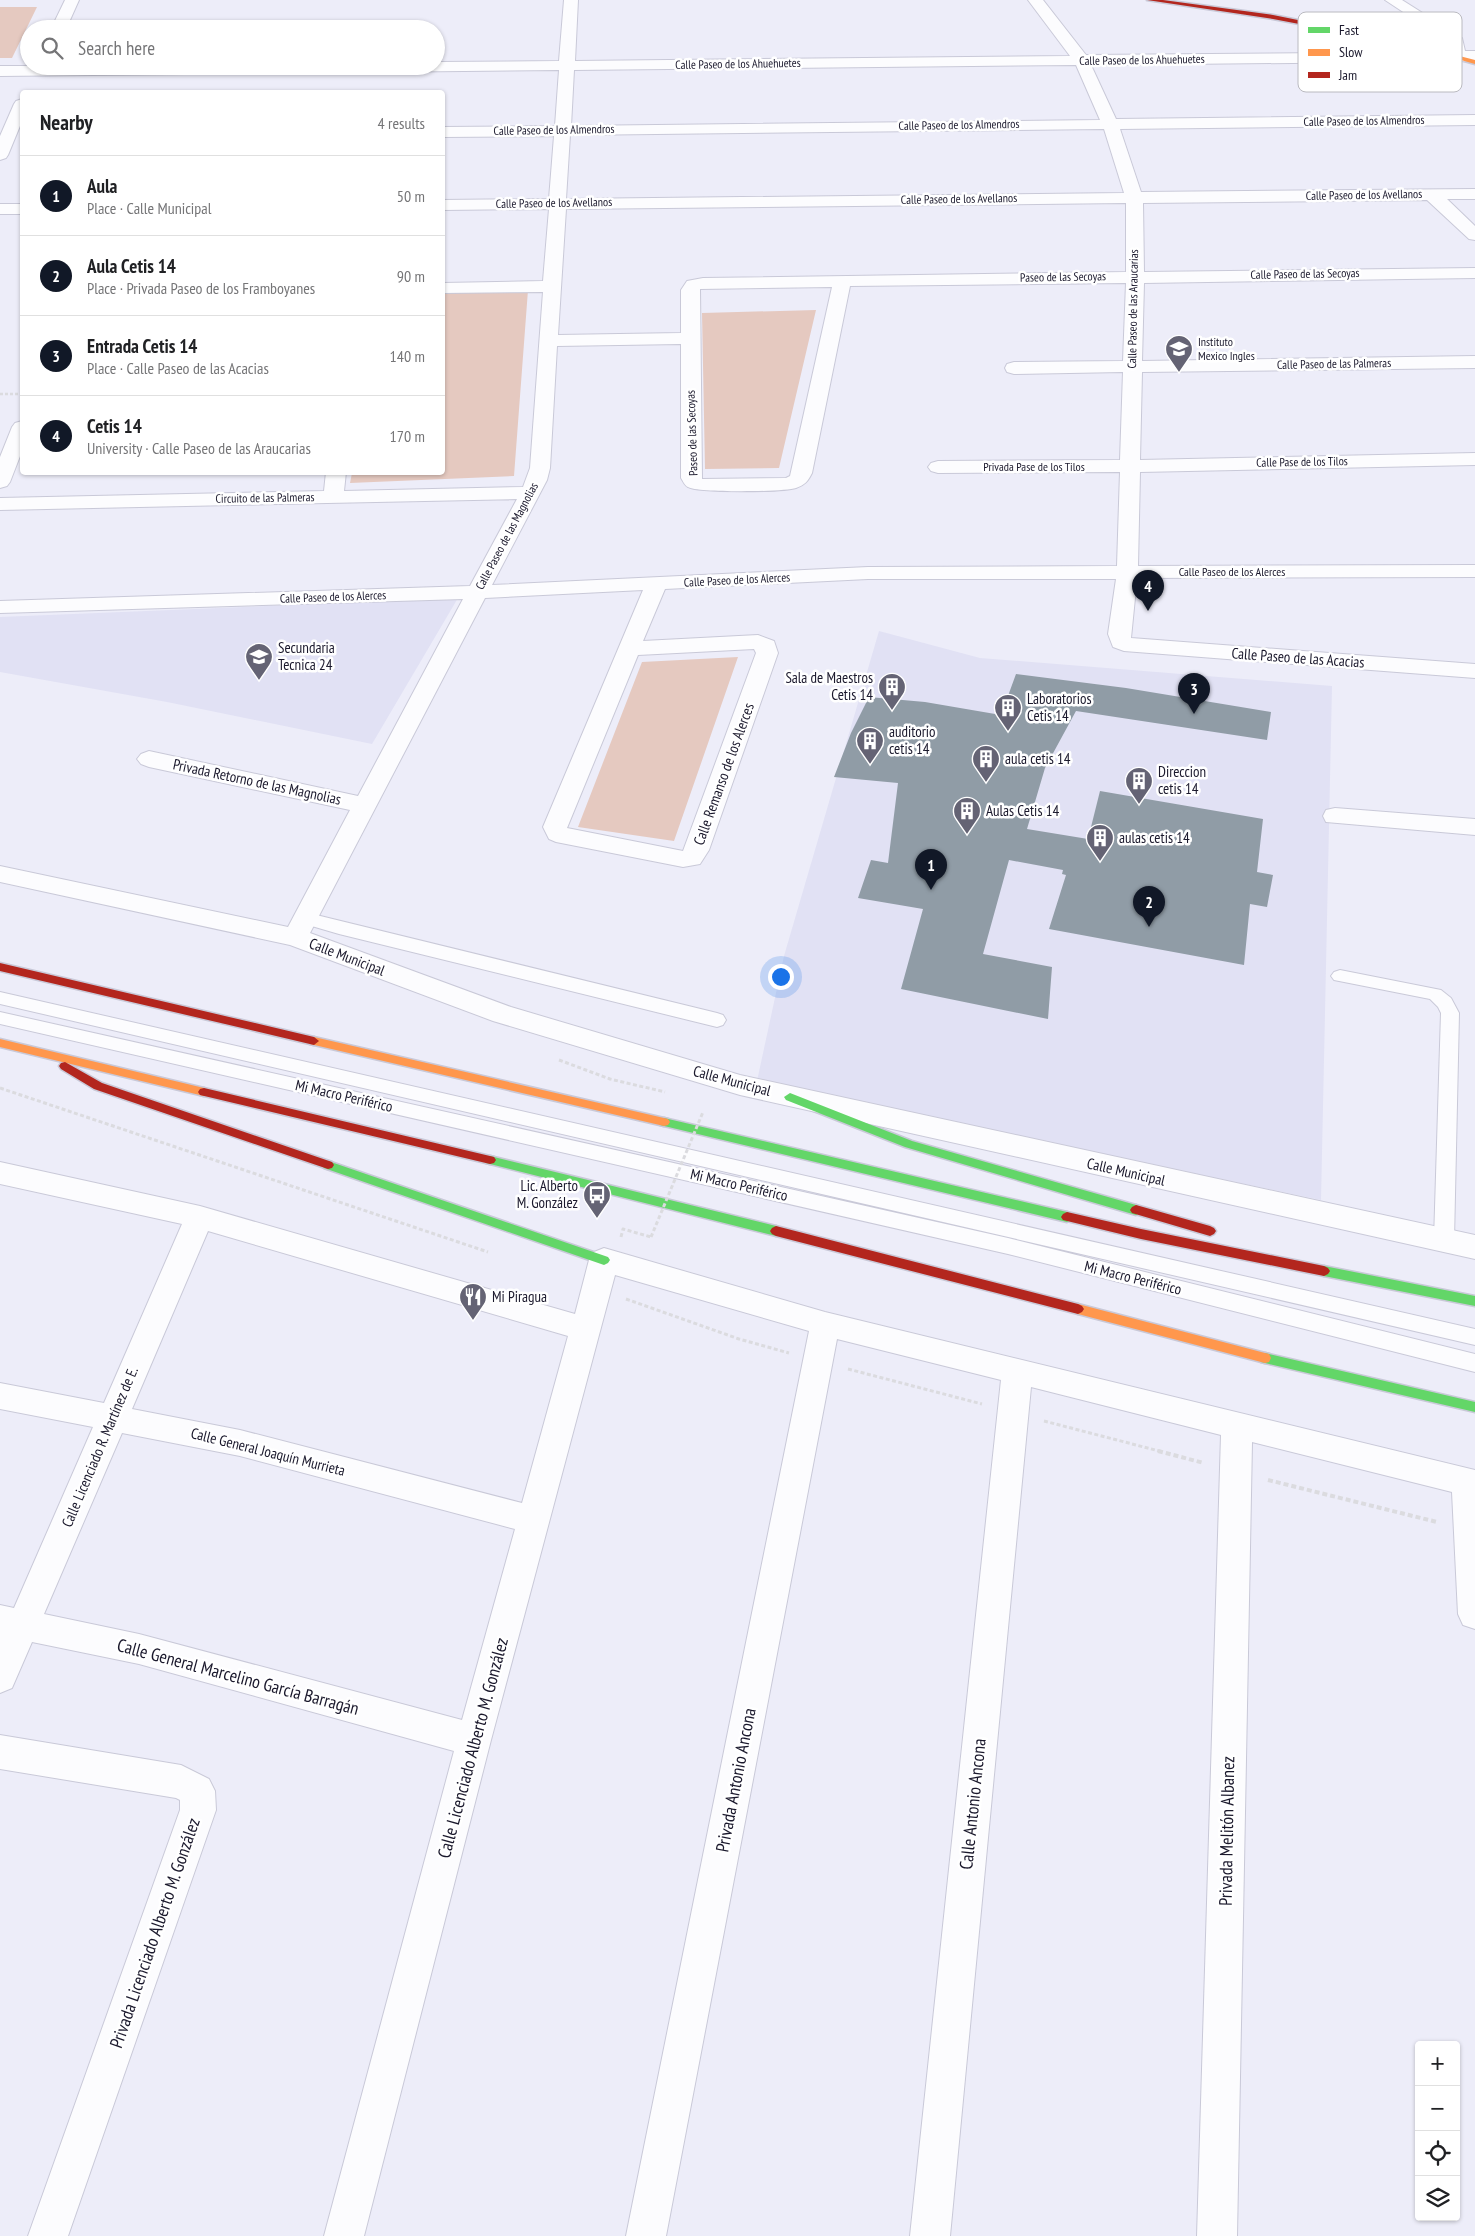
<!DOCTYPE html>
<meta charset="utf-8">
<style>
:root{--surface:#fff;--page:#f6f6f6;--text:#202124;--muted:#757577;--line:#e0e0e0;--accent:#111827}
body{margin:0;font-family:"PT Sans Narrow",sans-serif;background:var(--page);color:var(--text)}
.controls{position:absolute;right:15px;bottom:15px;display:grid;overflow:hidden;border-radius:5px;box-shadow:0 1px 4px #0004}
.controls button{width:45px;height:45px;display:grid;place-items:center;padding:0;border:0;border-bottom:1px solid var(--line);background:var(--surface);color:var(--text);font:25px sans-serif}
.you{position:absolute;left:780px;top:976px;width:18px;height:18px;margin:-12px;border:4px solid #fff;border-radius:50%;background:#1a73e8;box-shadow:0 0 0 8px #1a73e833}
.badge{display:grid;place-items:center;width:32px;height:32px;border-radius:50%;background:var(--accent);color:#fff;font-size:16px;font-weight:700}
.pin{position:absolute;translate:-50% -41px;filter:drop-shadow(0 1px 2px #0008)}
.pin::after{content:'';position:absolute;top:26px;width:18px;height:15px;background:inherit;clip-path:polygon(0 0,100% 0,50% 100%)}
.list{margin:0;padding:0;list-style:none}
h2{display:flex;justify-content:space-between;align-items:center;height:65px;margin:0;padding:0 20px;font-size:21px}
h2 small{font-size:16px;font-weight:400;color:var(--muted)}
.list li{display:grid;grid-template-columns:32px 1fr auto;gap:15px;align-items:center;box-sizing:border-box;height:80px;padding:0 20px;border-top:1px solid var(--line)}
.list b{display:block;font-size:19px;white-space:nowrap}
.list p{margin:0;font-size:16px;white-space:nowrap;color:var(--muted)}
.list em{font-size:16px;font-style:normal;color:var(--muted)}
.icon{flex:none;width:28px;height:28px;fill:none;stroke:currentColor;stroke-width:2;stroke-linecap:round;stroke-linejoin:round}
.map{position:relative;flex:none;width:1475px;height:2236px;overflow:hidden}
.search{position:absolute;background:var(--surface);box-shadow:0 1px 4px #0004;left:20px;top:20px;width:425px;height:55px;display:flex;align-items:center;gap:12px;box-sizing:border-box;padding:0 18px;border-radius:28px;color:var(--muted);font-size:19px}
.panel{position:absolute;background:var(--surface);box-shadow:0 1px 4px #0004;left:20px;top:90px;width:425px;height:385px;border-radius:5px}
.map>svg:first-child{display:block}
.built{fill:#e1e1f4}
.green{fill:#e5c9c0}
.building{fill:#909ca6}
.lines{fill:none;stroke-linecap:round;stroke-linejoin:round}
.lane-casing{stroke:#c9c9d8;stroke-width:2}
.street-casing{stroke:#c9c9d8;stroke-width:2}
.fast-casing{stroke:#c9c9d8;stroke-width:3}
.slow-casing{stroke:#c9c9d8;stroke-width:3}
.jam-casing{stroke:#c9c9d8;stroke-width:3}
.path-far2{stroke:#dbdbdf;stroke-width:2.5;stroke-dasharray:3 2;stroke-linecap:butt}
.path-far1{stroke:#dbdbdf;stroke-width:3;stroke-dasharray:4 2.5;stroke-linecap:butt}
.path{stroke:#dbdbdf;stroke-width:4;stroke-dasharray:5 3;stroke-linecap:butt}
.lane{fill:#fcfcfe;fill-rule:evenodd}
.street{fill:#fcfcfe;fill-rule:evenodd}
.fast{fill:#63d668;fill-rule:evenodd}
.slow{fill:#ff974d;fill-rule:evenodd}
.jam{fill:#b3261e;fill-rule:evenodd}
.path-bridge{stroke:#dbdbdf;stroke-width:3;stroke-dasharray:4 2.5;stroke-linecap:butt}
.labels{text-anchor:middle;stroke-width:5;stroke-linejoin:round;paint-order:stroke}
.far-street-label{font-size:12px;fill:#1a182c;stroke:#fff}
.far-poi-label{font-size:12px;fill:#1a182c;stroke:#fff;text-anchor:start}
.poi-label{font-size:15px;fill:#1a182c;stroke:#fff;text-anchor:start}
.street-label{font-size:15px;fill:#1a182c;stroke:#fff}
.near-street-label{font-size:18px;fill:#1a182c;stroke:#fff}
.key{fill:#fff;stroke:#babac0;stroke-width:1}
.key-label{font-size:14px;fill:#1a182c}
</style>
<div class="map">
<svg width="1475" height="2236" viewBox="0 0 1475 2236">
<rect width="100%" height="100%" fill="#ededf9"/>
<path class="built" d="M458,598L372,744L167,702L0,672V617Z
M879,631L980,658L1332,686L1321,1200L757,1081L784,956Z"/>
<path class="green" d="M0,7H37L12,58H0Z
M528,290L514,476L350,483L352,473L442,472L443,292Z
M816,310L779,468L705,469L702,313Z
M738,657L674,841L578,827L642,662Z"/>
<path class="building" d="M1016,674L1126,688L1271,712L1267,740L1076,711L1045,768L1027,829L1088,839L1100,791L1263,819L1257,872L1273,875L1267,907L1250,904L1244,965L1049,929L1066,875L1062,874L1063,870L1009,860L983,954L1052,967L1048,1019L901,989L923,909L858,898L871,860L888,863L898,783L834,777L851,733L869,697L925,702L1001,715Z"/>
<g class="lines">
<defs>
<path id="lane" d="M304,912L717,1013L723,1015L726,1020L723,1025L717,1027L339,934L298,922L295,918L298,914Z
M1340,970L1441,990L1451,998L1459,1013L1454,1240L1451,1246L1444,1248L1437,1246L1434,1240L1441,1013L1438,1007L1430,999L1334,980L1331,976L1334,972Z
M0,992L1475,1329V1345L0,1004Z
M0,1012L1008,1238L1475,1354V1372L1008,1254L0,1024Z"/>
<path id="street" d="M65,0H79L66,29H51Z
M564,0H578L575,61L1070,56L1028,0H1043L1086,55L1450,52V43L1385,0H1402L1462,38L1465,51H1475V61L1091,65L1116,119L1475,115V125L1120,129L1141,192L1475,189V199H1447L1475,226V240L1469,239L1427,200L1143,203L1144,272L1475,268V278L1144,283L1142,361L1475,356V368L1142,372L1140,460L1475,453V465L1140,472L1138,566L1475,565V577L1137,578L1131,638L1475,664V678L1124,651L1113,647L1108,634L1116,579H868L665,589L643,641L758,635L774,641L778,653L709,850L700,864L683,867L556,842L549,839L543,827L643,590L485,598L310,933L511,1007L740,1075L1475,1235V1259L740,1095L493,1021L290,945L0,882V866L288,927L350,810L149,767L141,764L137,759L141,754L149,751L358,796L463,599L0,613V601L470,586L517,499L0,510V498L324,491L326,472H346L344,491L523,487L530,468L543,292L442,293V283L543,281L549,209L442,210V200L549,199L554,136L442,137V127L555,126L559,70L0,76V66H436V62L559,61ZM1076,65L1100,120L571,126L574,70ZM1104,129L1124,193L566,199L570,135ZM1126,203V272L703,278L687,281L681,290V333L558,335L566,209ZM1126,283L1123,361L1014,362L1007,364L1005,368L1007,372L1014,374L1123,372L1120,460L938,461L931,463L928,467L931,471L938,473L1120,472L1117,566L868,567L492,585L547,480L550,468L557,346L681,344V478C683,481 685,486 688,487C697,493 784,492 796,488C805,485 808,481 812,473L850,286ZM832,287L790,476L786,478L702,479L700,289ZM754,649L756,653L683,851L567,828L638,655Z
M22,99V121L8,155L6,158L0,160V136L14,104L16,101Z
M0,204H22V214H0Z
M22,421V451L10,482L7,486L0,488V457L12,427L15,423Z
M1335,808L1475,819V835L1326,822L1323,816L1326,810Z
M0,1162L200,1206L575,1314L589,1260L594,1252L604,1248L825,1312L1475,1470V1629L1463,1625L1458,1614L1452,1492L1252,1442L1237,2236H1197L1221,1435L1031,1387L950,2236H910L1001,1380L837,1339L666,2236H626L809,1331L615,1275L491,1740L364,2236H324L454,1751L139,1664L32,1642L12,1688L0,1693V1605L14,1608L93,1427L0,1409V1383L104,1403L182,1224L0,1184ZM208,1231L568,1336L522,1503L240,1430L132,1409ZM122,1433L240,1456L515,1529L462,1720L139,1634L44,1614Z
M0,1735L181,1765L209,1779L215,1791L216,1810L68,2236H28L180,1810V1800L176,1798L0,1769Z"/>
<path id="fast" d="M790,1093L912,1141L1136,1205L1140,1207L1142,1210L1140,1213L1136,1215L905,1147L786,1100L784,1097Z
M664,1118L1067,1212L1071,1214L1073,1217L1071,1220L1067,1222L660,1125L658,1122L660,1119Z
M490,1156L776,1226L780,1228L782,1231L780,1234L776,1236L486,1163L484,1160L486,1157Z
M328,1161L608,1257L610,1260L608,1263L604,1265L324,1168L322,1165L324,1162Z
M1324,1266L1475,1296V1306L1324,1276L1320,1274L1318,1271L1320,1268Z
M1265,1353L1475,1402V1412L1265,1363L1261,1362L1259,1358L1261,1354Z"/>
<path id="slow" d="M1397,40L1475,60V64L1397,42Z
M314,1037L664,1118L668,1119L670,1122L668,1125L664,1126L310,1044L309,1041Z
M0,1039L204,1088L210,1092L204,1096L0,1047Z
M1078,1304L1265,1353L1269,1354L1271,1358L1269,1362L1265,1363L1078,1314L1074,1312L1072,1309L1074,1306Z"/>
<path id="jam" d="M1147,0H1163L1273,15L1402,41L1399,43L1273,19Z
M0,963L314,1037L319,1041L314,1045L0,971Z
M65,1062L102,1083L332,1162L334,1165L332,1168L328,1169L94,1089L61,1069L59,1066L61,1063Z
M204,1088L490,1156L494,1157L496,1160L494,1163L490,1164L200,1095L198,1092L200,1089Z
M1136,1205L1210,1226L1214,1228L1216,1231L1214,1234L1210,1236L1132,1213L1130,1210L1132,1207Z
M1067,1212L1141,1229L1324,1266L1328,1268L1330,1271L1328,1274L1324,1276L1141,1239L1063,1220L1061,1217L1063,1214Z
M776,1226L1078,1304L1082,1306L1084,1309L1082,1312L1078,1314L776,1236L772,1234L770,1231L772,1228Z"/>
</defs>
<use href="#lane" class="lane-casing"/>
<use href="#street" class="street-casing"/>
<use href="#fast" class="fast-casing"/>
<use href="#slow" class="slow-casing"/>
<use href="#jam" class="jam-casing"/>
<path class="path-far2" d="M0,394H22"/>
<path class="path-far1" d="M559,1060L610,1079L665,1092
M0,1088L488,1252
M621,1237L623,1229L651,1237
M626,1299L739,1339L789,1353
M848,1369L982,1404
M1044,1421L1163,1452"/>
<path class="path" d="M1158,1451L1204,1463
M1268,1480L1437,1522"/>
<use href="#lane" class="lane"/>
<use href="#street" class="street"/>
<use href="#fast" class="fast"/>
<use href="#slow" class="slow"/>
<use href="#jam" class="jam"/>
<path class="path-bridge" d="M651,1237L703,1112"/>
</g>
<defs>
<symbol id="school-pin" viewBox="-11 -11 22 30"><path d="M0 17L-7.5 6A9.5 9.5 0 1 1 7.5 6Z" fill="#646374" stroke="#fff"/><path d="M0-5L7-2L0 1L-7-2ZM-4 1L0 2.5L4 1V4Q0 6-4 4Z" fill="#fff"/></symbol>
<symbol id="building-pin" viewBox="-11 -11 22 30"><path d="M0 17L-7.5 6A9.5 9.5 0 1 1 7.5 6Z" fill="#646374" stroke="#fff"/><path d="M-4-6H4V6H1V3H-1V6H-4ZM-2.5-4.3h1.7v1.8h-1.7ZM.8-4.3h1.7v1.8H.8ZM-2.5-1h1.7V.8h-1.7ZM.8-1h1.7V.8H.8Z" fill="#fff"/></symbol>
<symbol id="bus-pin" viewBox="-11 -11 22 30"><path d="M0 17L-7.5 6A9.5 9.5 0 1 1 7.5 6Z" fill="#646374" stroke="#fff"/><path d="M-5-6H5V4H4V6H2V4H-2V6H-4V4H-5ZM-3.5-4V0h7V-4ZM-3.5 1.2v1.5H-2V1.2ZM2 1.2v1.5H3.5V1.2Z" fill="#fff"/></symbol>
<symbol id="restaurant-pin" viewBox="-11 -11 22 30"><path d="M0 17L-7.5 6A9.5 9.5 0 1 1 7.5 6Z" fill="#646374" stroke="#fff"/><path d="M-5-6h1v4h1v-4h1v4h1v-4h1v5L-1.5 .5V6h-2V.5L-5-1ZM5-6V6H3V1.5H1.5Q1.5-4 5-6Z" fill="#fff"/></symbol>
</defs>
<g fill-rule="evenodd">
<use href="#school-pin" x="1163" y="333" width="32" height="43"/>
<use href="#school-pin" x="243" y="641" width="32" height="43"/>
<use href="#building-pin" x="876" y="671" width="32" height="43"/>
<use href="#building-pin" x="992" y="692" width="32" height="43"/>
<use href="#building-pin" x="854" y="725" width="32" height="43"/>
<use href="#building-pin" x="970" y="743" width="32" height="43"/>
<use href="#building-pin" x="1123" y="765" width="32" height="43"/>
<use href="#building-pin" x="951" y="795" width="32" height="43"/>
<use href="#building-pin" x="1084" y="822" width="32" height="43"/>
<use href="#bus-pin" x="581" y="1179" width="32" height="43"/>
<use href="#restaurant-pin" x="457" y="1281" width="32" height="43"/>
</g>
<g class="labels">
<g class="far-street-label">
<text transform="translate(1142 60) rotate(-1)" y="4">Calle Paseo de los Ahuehuetes</text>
<text transform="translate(738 64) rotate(-1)" y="4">Calle Paseo de los Ahuehuetes</text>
<text transform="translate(1364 121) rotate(-1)" y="4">Calle Paseo de los Almendros</text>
<text transform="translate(959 125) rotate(-1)" y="4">Calle Paseo de los Almendros</text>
<text transform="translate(554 130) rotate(-1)" y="4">Calle Paseo de los Almendros</text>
<text transform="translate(1364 195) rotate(-1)" y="4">Calle Paseo de los Avellanos</text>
<text transform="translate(959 199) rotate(-1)" y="4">Calle Paseo de los Avellanos</text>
<text transform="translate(554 203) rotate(-1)" y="4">Calle Paseo de los Avellanos</text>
<text transform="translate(1305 274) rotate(-1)" y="4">Calle Paseo de las Secoyas</text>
<text transform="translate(1063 277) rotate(-1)" y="4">Paseo de las Secoyas</text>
<text transform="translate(1133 309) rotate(-89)" y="4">Calle Paseo de las Araucarias</text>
<text transform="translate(1334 364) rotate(-1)" y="4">Calle Paseo de las Palmeras</text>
<text transform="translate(692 433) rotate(-92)" y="4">Paseo de las Secoyas</text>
<text transform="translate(1302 462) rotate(-1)" y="4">Calle Pase de los Tilos</text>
<text x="1034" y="471">Privada Pase de los Tilos</text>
<text transform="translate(265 498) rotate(-1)" y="4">Circuito de las Palmeras</text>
<text transform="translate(507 536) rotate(-62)" y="4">Calle Paseo de las Magnolias</text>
<text x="1232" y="576">Calle Paseo de los Alerces</text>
<text transform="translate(737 580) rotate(-3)" y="4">Calle Paseo de los Alerces</text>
<text transform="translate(333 597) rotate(-2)" y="4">Calle Paseo de los Alerces</text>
</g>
<g class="far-poi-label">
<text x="1198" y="346">Instituto<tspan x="1198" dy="14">Mexico Ingles</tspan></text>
</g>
<g class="poi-label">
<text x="278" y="653">Secundaria<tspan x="278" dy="17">Tecnica 24</tspan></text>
<text x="873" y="683" text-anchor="end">Sala de Maestros<tspan x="873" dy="17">Cetis 14</tspan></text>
<text x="1027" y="704">Laboratorios<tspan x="1027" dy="17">Cetis 14</tspan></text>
<text x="889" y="737">auditorio<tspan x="889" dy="17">cetis 14</tspan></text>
<text x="1005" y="764">aula cetis 14</text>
<text x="1158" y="777">Direccion<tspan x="1158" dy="17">cetis 14</tspan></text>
<text x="986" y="816">Aulas Cetis 14</text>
<text x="1119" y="843">aulas cetis 14</text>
<text x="578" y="1191" text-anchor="end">Lic. Alberto<tspan x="578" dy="17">M. González</tspan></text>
<text x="492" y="1302">Mi Piragua</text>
</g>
<g class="street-label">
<text transform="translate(1298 658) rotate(4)" y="5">Calle Paseo de las Acacias</text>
<text transform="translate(724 774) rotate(-70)" y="5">Calle Remanso de los Alerces</text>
<text transform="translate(257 782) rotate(12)" y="5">Privada Retorno de las Magnolias</text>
<text transform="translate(347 957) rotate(21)" y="5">Calle Municipal</text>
<text transform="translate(732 1081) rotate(15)" y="5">Calle Municipal</text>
<text transform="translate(344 1096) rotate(13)" y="5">Mi Macro Periférico</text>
<text transform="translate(1126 1172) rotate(13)" y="5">Calle Municipal</text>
<text transform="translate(739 1185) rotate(13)" y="5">Mi Macro Periférico</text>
<text transform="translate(1133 1278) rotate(14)" y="5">Mi Macro Periférico</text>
<text transform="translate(100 1447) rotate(-67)" y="5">Calle Licenciado R. Martínez de E.</text>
<text transform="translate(268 1452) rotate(14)" y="5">Calle General Joaquín Murrieta</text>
</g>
<g class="near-street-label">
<text transform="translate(238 1677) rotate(15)" y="6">Calle General Marcelino García Barragán</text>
<text transform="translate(473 1748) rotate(-75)" y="6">Calle Licenciado Alberto M. González</text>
<text transform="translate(736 1780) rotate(-79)" y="6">Privada Antonio Ancona</text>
<text transform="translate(973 1804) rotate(-84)" y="6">Calle Antonio Ancona</text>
<text transform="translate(1227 1831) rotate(-89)" y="6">Privada Melitón Albanez</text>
<text transform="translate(155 1933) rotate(-71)" y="6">Privada Licenciado Alberto M. González</text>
</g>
</g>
<rect x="1298" y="12" width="164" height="80" rx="8" class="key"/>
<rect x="1308" y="27" width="22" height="6" fill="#63d668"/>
<rect x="1308" y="49" width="22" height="7" fill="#ff974d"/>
<rect x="1308" y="72" width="22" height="6" fill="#b3261e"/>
<g class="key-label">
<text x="1339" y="35">Fast</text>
<text x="1339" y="57">Slow</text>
<text x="1339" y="80">Jam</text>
</g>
</svg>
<div class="controls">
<button>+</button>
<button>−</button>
<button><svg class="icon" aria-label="locate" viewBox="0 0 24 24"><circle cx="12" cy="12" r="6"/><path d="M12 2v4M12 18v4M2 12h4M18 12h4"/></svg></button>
<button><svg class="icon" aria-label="layers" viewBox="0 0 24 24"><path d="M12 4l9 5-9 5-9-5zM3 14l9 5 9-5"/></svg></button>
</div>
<div class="you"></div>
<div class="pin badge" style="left:931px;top:890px">1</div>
<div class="pin badge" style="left:1149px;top:927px">2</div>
<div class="pin badge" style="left:1194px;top:714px">3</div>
<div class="pin badge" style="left:1148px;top:611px">4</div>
<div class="search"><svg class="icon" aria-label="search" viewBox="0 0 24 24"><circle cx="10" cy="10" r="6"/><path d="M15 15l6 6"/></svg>Search here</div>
<section class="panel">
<h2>Nearby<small>4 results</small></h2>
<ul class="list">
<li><span class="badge">1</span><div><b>Aula</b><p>Place · Calle Municipal</p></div><em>50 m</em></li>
<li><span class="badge">2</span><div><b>Aula Cetis 14</b><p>Place · Privada Paseo de los Framboyanes</p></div><em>90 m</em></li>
<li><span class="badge">3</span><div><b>Entrada Cetis 14</b><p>Place · Calle Paseo de las Acacias</p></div><em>140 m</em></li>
<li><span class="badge">4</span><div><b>Cetis 14</b><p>University · Calle Paseo de las Araucarias</p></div><em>170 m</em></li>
</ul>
</section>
</div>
